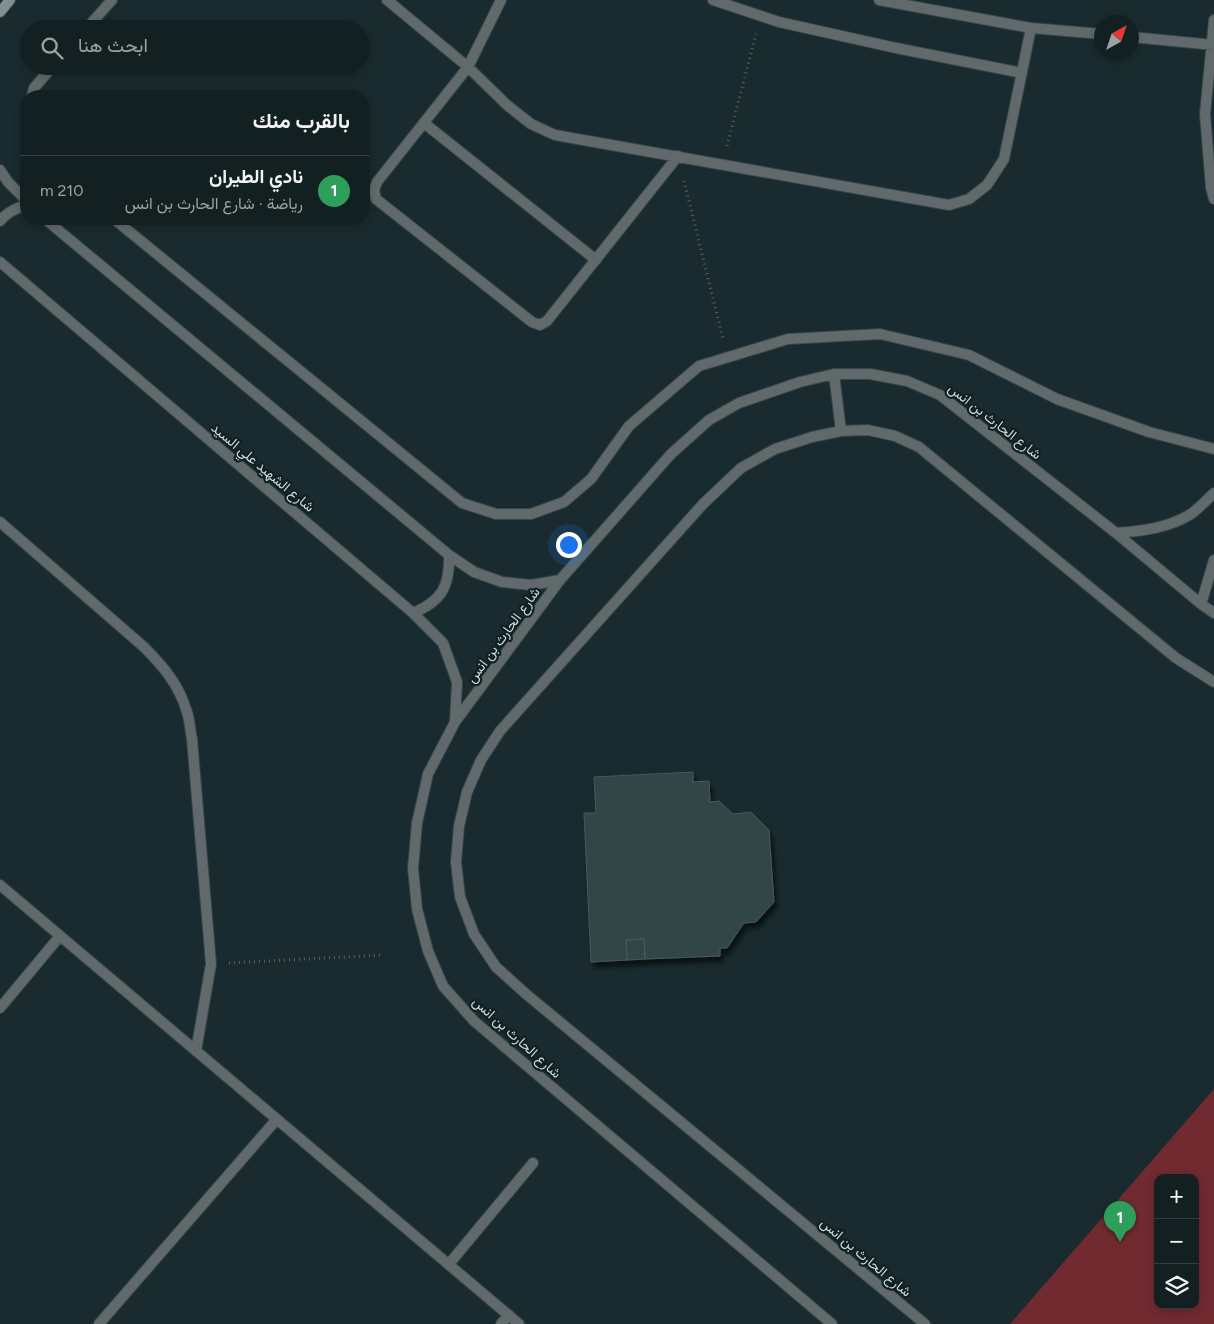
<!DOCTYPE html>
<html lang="ar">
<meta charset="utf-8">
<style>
:root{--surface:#132022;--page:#1c282a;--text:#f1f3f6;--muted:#9da3a5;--line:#323e40;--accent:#0b8043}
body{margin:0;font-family:Figtree,Vazirmatn,sans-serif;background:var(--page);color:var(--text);direction:rtl}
.controls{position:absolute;right:15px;bottom:15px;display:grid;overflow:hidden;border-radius:10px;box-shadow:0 2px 8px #0003}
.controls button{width:45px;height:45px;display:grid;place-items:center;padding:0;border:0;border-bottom:1px solid var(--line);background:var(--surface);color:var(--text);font:25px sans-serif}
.compass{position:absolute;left:1094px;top:15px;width:45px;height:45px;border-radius:50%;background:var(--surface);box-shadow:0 2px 8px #0003;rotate:40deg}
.you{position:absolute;left:568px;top:544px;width:18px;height:18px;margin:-12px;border:4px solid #fff;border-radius:50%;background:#1a73e8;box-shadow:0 0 0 8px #1a73e833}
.badge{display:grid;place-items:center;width:32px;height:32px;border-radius:50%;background:var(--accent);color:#fff;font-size:16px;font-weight:700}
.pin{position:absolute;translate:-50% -41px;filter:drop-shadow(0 1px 2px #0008)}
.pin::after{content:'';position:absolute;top:26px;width:18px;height:15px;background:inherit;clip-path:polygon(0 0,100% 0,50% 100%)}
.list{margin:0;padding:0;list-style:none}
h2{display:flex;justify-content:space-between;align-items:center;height:65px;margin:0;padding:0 20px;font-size:21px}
h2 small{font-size:16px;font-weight:400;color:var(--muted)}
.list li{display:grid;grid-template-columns:32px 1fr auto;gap:15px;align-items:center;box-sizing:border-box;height:70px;padding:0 20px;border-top:1px solid var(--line)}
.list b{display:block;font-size:19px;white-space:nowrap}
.list p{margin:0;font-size:16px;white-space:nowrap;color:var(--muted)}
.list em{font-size:16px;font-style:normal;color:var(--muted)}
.icon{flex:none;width:28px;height:28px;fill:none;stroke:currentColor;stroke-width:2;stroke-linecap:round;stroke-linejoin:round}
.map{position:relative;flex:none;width:1214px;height:1324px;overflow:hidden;direction:ltr}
.search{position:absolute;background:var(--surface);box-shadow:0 2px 8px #0003;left:20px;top:20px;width:350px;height:55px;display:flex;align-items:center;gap:12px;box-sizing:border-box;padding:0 18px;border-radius:28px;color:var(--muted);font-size:19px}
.panel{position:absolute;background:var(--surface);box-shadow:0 2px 8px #0003;left:20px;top:90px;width:350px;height:135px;border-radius:20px;direction:rtl}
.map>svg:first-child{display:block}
.green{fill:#702a30;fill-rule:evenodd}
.building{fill:#324547;stroke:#465a5d;filter:url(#shadow)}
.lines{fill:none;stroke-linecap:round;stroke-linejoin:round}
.lane-casing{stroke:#36474a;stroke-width:12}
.street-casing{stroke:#36474a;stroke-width:12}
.secondary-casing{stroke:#36474a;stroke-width:12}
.path{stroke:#546366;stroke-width:3;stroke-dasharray:1 4;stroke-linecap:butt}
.lane{stroke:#616a6b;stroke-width:10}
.street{stroke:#616a6b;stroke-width:10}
.secondary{stroke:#818f91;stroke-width:10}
.labels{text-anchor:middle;stroke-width:4.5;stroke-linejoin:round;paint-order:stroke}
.street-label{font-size:14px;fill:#cfdadb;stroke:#0f2124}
</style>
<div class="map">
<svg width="1214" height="1324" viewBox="0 0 1214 1324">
<defs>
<filter id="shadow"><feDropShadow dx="3" dy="5.5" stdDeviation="2.5" flood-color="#0009"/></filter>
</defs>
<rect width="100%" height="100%" fill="#192b2e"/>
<path class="green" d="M1214,1089V1324H1010ZM1158,1178H1195V1305H1158Z"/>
<path class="building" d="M693,772V782L709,781L710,802L719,801L733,814L751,812L769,830L774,902L756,922L744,923L727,948H720V956L645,959L644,939L626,940L627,960L591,962L584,813H596L594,777Z
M644,939L645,959L627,960L626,940Z"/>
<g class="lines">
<defs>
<path id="lane" d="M449,1264L533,1163
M501,1324L509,1315"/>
<path id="street" d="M387,0L468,67L507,105L531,124L555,135L949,205L969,199L987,185L1004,159L1031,28
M501,0L468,67L377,182L374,190L376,199L532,322L540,325L547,321L678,156
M713,0L779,22L896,48L1022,73
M879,0L1031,28L1102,34
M1214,20L1205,114L1211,188L1214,199
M86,29L112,0
M1132,37L1214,45
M32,96L34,88L53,66
M424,123L596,260
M0,170L8,182L26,200
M45,219L449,555L474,572L502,582L531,585L560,580
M114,219L462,503L496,514H531L564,502L591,479L629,426L699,366L788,339L880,334L969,355L1057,399L1149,432L1214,449
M0,221C7,212 16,208 26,205
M0,262L413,613L443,643L457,682L455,722
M834,374L841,431
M0,522L144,647C164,667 179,685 187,712C190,721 190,730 192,739L211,964L196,1051
M1116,533C1143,531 1168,528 1191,514C1199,508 1207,500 1214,493
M1201,604L1214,560
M413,613C442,601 450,586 449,555
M0,885L519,1324
M0,1008L60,936
M99,1324L277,1119
M832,1324L474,1021L443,986L428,951L417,909L413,868L417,823L428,774L455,722L560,580L671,454L709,420L739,403L800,382L834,374H870L907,381L940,395L1116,533L1201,604L1214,613
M925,1324L526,994L496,967L474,934L460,897L456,862L459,826L467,792L481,760L500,731L703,504L741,468L775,449L812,437L841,431L868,430L895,436L919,447L1176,658L1214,682"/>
<path id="secondary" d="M0,12L10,0"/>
</defs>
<use href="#lane" class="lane-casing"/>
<use href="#street" class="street-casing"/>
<use href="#secondary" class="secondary-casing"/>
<path class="path" d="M727,146L756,34
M684,181L723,339
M229,963L383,955"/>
<use href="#lane" class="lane"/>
<use href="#street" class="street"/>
<use href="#secondary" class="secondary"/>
</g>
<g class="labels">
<g class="street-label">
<text transform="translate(995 421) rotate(38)" y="5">شارع الحارث بن انس</text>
<text transform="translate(263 467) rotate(40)" y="5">شارع الشهيد علي السيد</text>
<text transform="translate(503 635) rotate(-54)" y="5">شارع الحارث بن انس</text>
<text transform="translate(517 1037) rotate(42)" y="5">شارع الحارث بن انس</text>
<text transform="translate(866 1257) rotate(40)" y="5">شارع الحارث بن انس</text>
</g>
</g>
</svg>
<div class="controls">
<button>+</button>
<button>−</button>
<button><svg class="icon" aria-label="layers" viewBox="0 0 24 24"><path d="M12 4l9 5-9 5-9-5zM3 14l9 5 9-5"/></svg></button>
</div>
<svg class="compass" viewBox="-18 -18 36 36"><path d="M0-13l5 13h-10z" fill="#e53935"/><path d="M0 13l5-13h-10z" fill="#9da3a5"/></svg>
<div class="you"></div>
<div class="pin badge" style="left:1120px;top:1242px;background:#2e9e5b">1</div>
<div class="search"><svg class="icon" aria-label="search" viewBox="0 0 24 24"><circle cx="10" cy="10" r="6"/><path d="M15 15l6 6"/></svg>ابحث هنا</div>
<section class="panel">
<h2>بالقرب منك<small></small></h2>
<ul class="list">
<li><span class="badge" style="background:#2e9e5b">1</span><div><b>نادي الطيران</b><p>رياضة · شارع الحارث بن انس</p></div><em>210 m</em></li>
</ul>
</section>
</div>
